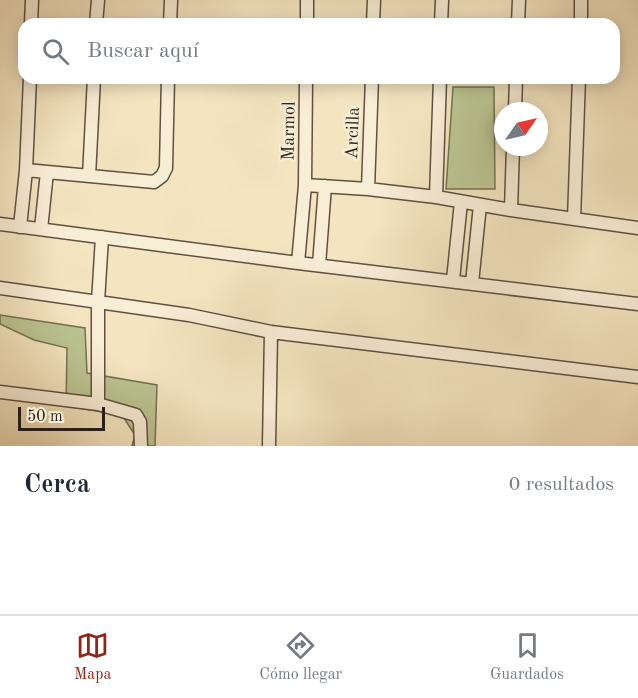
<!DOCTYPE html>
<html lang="es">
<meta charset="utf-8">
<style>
:root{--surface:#fff;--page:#f6f6f7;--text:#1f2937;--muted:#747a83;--line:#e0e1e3;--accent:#8f2418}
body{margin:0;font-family:"Old Standard TT",serif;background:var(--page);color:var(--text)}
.compass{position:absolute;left:494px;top:102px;width:54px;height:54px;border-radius:50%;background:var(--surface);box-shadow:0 3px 15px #0003;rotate:56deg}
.scale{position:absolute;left:18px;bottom:15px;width:87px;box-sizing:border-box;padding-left:6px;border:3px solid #2d1e18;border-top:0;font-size:16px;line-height:21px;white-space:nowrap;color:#2d1e18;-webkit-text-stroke:4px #f8eed6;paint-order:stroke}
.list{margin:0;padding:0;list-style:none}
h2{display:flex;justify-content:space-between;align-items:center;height:78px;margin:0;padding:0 24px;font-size:26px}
h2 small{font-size:20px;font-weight:400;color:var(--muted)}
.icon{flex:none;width:33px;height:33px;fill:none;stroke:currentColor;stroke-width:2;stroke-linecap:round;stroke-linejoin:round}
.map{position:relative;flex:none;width:638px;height:446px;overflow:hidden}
.search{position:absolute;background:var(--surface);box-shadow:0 3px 15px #0003;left:18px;right:18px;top:18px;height:66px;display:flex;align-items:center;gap:15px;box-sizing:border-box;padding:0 21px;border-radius:18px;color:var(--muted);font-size:22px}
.sheet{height:168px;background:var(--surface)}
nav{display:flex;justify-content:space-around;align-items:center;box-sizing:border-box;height:84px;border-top:2px solid var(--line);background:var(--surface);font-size:16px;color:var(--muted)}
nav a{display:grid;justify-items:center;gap:3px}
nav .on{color:var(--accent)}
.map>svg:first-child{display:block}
.green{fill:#bbc592;stroke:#747255;stroke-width:1.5}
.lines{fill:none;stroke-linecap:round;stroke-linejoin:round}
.street-casing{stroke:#5f5042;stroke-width:15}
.street{stroke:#f8eed6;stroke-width:12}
.labels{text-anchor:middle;stroke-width:4.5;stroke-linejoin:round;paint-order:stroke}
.street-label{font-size:18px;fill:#2d1e18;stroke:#f8eed6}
</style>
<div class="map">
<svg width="638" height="446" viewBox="0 0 638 446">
<rect width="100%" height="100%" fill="#f4e5c0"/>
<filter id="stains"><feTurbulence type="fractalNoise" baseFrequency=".00333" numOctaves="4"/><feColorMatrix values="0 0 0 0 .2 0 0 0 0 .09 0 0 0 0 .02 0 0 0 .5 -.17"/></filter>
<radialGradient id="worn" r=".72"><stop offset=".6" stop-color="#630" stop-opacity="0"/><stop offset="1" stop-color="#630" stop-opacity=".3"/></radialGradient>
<path class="green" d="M453,87H494L495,189H446Z
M0,315L85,328L87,373L157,385L155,446H132L135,435L122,415L66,406L67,348L34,340L0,324Z"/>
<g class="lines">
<defs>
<path id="street" d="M31,24L32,0
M96,24L98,0
M170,24L171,0
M307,24V0
M373,24L374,0
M441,24L442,0
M518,24L519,0
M581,24V0
M515,111L516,78
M26,170L154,182L162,176L166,168L168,78
M89,176L94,78
M305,185L306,78
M368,189L372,78
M436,197L440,78
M511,210L513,147
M574,219L579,78
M0,224L298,263L638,304
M20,227L26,170L30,78
M41,229L47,172
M298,263L305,185L368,189L436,197L511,210L638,228
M319,265L325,186
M453,280L461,202
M472,283L480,205
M0,288L189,315L271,332L638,377
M0,392L98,404L136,415L140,422L141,446
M98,404V302L102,237
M269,446L271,332"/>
</defs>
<use href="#street" class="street-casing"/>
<use href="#street" class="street"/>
</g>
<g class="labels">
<g class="street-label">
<text transform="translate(288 131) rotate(-89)" y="6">Marmol</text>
<text transform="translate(352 133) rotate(-88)" y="6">Arcilla</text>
</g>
</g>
<rect width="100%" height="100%" filter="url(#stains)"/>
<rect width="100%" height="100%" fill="url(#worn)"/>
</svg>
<svg class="compass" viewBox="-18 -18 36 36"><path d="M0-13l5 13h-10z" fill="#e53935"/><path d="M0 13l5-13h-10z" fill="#747a83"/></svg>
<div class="scale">50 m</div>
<div class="search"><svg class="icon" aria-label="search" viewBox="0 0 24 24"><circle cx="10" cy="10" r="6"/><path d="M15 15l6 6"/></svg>Buscar aquí</div>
</div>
<section class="sheet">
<h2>Cerca<small>0 resultados</small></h2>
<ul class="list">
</ul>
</section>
<nav>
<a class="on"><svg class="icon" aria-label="map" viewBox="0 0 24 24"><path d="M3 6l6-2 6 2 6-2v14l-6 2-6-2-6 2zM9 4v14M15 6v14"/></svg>Mapa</a>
<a><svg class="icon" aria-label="directions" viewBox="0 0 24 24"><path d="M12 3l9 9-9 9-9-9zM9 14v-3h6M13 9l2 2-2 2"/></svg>Cómo llegar</a>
<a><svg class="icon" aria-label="saved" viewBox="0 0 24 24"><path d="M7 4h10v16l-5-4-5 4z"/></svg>Guardados</a>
</nav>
